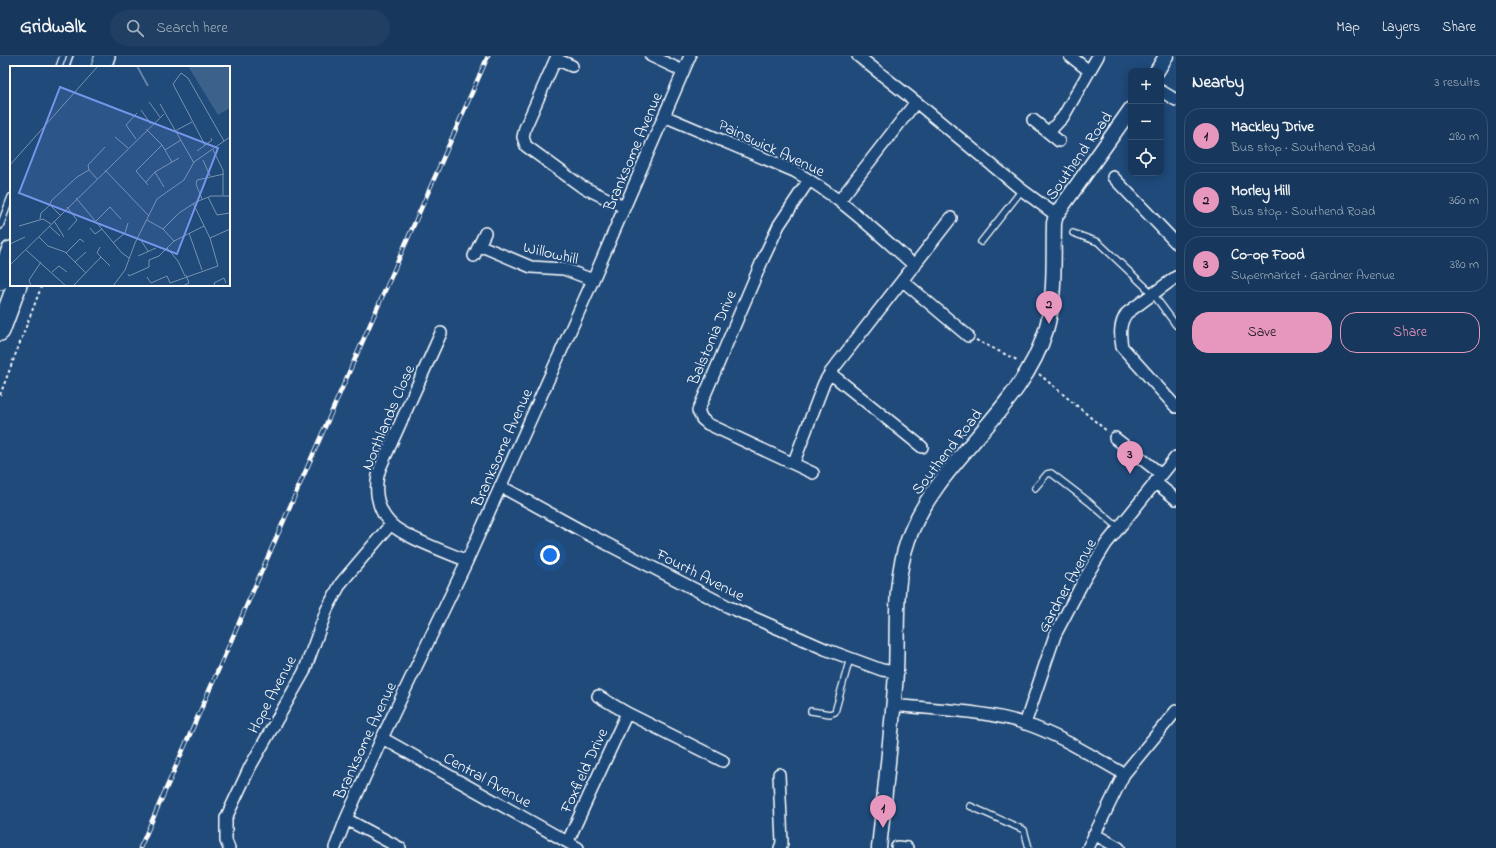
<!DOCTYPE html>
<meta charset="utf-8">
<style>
:root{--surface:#17385c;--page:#203f62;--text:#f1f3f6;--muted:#9eacbb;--line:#365272;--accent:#e797bd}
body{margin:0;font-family:"Indie Flower",sans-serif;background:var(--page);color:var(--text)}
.controls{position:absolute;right:12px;top:12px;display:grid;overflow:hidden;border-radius:8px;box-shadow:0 2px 10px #0003}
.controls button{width:36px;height:36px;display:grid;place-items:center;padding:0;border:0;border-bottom:1px solid var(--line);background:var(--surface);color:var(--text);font:20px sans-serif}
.you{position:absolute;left:550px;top:499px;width:14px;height:14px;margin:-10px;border:3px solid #fff;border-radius:50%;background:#1a73e8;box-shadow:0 0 0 6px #1a73e833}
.badge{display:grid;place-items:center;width:26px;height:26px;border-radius:50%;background:var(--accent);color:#111;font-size:13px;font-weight:700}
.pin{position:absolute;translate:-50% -33px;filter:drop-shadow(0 1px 2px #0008)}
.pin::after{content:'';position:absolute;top:21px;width:14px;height:12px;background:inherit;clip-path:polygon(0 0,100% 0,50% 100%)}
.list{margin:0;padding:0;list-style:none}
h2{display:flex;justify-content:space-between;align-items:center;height:52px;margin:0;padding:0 16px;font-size:17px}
h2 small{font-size:13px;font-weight:400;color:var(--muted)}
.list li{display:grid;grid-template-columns:26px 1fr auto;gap:12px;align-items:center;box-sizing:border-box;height:56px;margin:0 8px 8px;padding:0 8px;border:1px solid var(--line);border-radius:16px}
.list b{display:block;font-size:15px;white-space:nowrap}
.list p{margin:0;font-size:13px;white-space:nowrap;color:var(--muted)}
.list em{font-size:13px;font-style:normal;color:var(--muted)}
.actions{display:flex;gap:8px;padding:12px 16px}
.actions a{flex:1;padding:9px 0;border:1px solid var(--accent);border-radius:16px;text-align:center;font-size:14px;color:var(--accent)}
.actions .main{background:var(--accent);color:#111}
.icon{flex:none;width:22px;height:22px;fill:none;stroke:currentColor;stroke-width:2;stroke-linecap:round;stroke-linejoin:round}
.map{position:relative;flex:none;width:1176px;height:792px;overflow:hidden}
header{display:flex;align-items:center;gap:24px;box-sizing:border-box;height:56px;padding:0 20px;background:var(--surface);border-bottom:1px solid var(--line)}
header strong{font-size:19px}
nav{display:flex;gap:22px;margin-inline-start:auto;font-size:14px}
.search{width:280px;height:36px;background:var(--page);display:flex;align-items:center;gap:10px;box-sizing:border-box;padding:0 14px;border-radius:22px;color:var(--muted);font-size:15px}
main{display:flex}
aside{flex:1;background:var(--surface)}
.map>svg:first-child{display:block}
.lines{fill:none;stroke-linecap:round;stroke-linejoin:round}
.service-casing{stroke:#fff;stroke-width:8}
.minor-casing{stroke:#fff;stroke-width:14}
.tertiary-casing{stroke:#fff;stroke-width:17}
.trunk-casing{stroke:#fff;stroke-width:22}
.path{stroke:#fff;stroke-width:2;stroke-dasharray:3 3;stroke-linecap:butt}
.service{stroke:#1f4a7a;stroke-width:5.5}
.minor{stroke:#1f4a7a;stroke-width:11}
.tertiary{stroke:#1f4a7a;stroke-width:14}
.trunk{stroke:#1f4a7a;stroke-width:19}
.rail-casing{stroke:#fff;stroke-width:4.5}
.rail{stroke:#1f4a7a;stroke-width:3;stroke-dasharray:9;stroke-linecap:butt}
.labels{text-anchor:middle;stroke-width:4;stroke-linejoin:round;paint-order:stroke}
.street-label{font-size:16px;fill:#fff;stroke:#1f4a7a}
.inset-river{fill:none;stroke:#6583a4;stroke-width:2}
.inset-road{fill:none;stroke:#7992af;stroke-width:1}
.view{fill:#7795e8;fill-opacity:0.15;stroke:#7795e8;stroke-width:2}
.inset-edge{fill:none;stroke:#fff;stroke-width:2}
</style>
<header>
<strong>Gridwalk</strong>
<div class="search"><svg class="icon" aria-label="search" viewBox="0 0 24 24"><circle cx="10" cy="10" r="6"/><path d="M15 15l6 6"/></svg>Search here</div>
<nav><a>Map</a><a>Layers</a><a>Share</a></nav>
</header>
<main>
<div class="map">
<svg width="1176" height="792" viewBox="0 0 1176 792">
<rect width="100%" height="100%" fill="#1f4a7a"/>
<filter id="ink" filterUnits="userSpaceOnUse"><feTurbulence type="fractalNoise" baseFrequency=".025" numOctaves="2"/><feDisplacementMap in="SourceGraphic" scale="8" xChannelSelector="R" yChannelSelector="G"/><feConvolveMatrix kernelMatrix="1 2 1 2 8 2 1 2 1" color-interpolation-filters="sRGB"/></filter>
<g filter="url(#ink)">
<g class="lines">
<defs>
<path id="service" d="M59,11L63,0
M0,170L11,141
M1073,177L1098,186L1153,238L1176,269
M981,186L1022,134
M1035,432L1047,418L1051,417L1089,446L1119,472
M811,655L830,658L835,656L850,602
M970,750L1024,774L1029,792"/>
<path id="minor" d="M557,0L525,72L523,81L526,90L581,130L624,151
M651,0L683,15
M858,0L916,46L1022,134L1056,159
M1070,0L1088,14
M556,3L572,10
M1161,35L1176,44
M664,60L794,115C839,140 876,176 915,210
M1033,64L1059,85
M1049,76L1063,61L1098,0
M1113,121L1176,187
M809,124L779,169L763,203L698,355L702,363L708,368L813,417
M839,145L916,46
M479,189L531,211L564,213L593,224
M474,200L485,177
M1176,221L1127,257C1119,267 1120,279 1122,291L1176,351
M903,225L968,280
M441,277L381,410C373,430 376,453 391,468C403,481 449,497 467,505
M830,317L922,391
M1115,382L1161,418
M794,406L824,327L830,317L951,162
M1155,426L1176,443
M500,430L582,475L729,551L825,593L882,614L896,616
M598,640L627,657
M893,649C937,654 985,654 1026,668C1061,680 1092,700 1124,718
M1025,668L1055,579L1085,522L1106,488L1176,401
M382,682L578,792
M779,718L782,787L780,792
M346,763L400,792
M1094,778L1119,792
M568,785L627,657L723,705
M897,791L907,792
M229,792L226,785V762L250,711L304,616L327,553L341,527L391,468
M335,792L346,763L382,682L467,505L593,224L690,0
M1088,792L1124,718L1176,655"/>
<path id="tertiary" d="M1157,15L1166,0
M879,792C885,734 892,676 896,617C898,574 893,526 908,484C935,406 1022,355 1046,274C1056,240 1053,202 1054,167L1056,159L1131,53"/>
<path id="trunk" d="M80,11L84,0
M101,11L105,0
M0,224L11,195
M0,275L17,229"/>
</defs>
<use href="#service" class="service-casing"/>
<use href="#minor" class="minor-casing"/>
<use href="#tertiary" class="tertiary-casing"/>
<use href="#trunk" class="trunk-casing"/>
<path class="path" d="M976,284L1019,305
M1039,318L1108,376
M0,339L42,229"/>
<use href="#service" class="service"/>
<use href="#minor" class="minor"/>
<use href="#tertiary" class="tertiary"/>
<use href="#trunk" class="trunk"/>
<defs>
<path id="rail" d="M140,792L488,0"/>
</defs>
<use href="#rail" class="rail-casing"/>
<use href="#rail" class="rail"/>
</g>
</g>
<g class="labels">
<g class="street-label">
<text transform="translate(772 91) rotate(25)" y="6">Painswick Avenue</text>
<text transform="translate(632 95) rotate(-67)" y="6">Branksome Avenue</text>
<text transform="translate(1078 99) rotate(-55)" y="6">Southend Road</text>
<text transform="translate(551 196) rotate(13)" y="6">Willowhill</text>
<text transform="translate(711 281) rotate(-67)" y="6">Balstonia Drive</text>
<text transform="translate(387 361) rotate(-67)" y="6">Northlands Close</text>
<text transform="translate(501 391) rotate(-66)" y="6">Branksome Avenue</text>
<text transform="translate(946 395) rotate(-52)" y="6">Southend Road</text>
<text transform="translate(701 518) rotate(27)" y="6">Fourth Avenue</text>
<text transform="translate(1066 529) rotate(-61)" y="6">Gardner Avenue</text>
<text transform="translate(271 638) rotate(-62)" y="6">Hope Avenue</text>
<text transform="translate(364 684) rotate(-65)" y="6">Branksome Avenue</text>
<text transform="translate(583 714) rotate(-65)" y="6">Foxfield Drive</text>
<text transform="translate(488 723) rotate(29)" y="6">Central Avenue</text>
</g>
</g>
<g transform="translate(10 10)">
<rect width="220" height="220" fill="#1f4a7a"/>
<path d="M178,0H220V42L208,49Z" fill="#3c618b"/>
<path class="inset-river" d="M127,0L138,20"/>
<path class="inset-road" d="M139,36L150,51M150,38L184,97M131,44L141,58M136,63L152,79L162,96M165,65L182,56M105,71L118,82M126,73L116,59L127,47M195,79L163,18L171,7L178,12L214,75M155,84L171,74M203,84L213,104V129M187,85L202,74L201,72M193,94L200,110M0,99L88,0M95,104L139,150M145,106L154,121M87,113L79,104L78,99L95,81M136,116L145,106L169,92M138,119L126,105L152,79M198,131L207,149L220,147M66,132L112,187L119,192M192,133L186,118L187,114L214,108M57,141L67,154L58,164M50,149L40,139L41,135L67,111L79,104M30,153L31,147L40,139M137,154L153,163L164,175M44,155L54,171M86,155L100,141L111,153M9,160L33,153L41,158M39,160L50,170M80,162L85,168L92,163M153,163L169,147L186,136L201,130H220M179,167L192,204M29,171L38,180L55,186L76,207M200,172L220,163M130,173L138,185M103,177L115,167L118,157M0,178L15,171M90,181L87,187L100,200M157,182L168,195L175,210M16,184L56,220M56,187L70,173L74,176M128,190L146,182M65,196L76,186M0,199L154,48M42,206L49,200L57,206M118,208L119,210L139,201V194L149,190L164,175L194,160M137,211L141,217L157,210L160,217L208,200L200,172L183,137M21,220L19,214L31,196M63,220L91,191M103,220L115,204L125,177L147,133L174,114L184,96L220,71M173,220L179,217L176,209M205,220L204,217L214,212L216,217"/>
<path class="view" d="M50,21L208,82L167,188L9,127Z"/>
<rect width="220" height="220" class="inset-edge"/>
</g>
</svg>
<div class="controls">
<button>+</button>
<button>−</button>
<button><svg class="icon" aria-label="locate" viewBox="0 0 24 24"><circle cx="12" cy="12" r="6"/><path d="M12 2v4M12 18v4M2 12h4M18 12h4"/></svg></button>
</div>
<div class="you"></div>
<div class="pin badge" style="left:883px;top:772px">1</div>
<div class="pin badge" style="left:1049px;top:268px">2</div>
<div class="pin badge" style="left:1130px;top:418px">3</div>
</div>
<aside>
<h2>Nearby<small>3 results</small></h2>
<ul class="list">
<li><span class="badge">1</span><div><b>Mackley Drive</b><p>Bus stop · Southend Road</p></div><em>280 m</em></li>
<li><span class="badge">2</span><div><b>Morley Hill</b><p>Bus stop · Southend Road</p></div><em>360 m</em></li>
<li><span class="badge">3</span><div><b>Co-op Food</b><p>Supermarket · Gardner Avenue</p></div><em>380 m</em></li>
</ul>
<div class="actions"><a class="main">Save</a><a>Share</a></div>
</aside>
</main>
